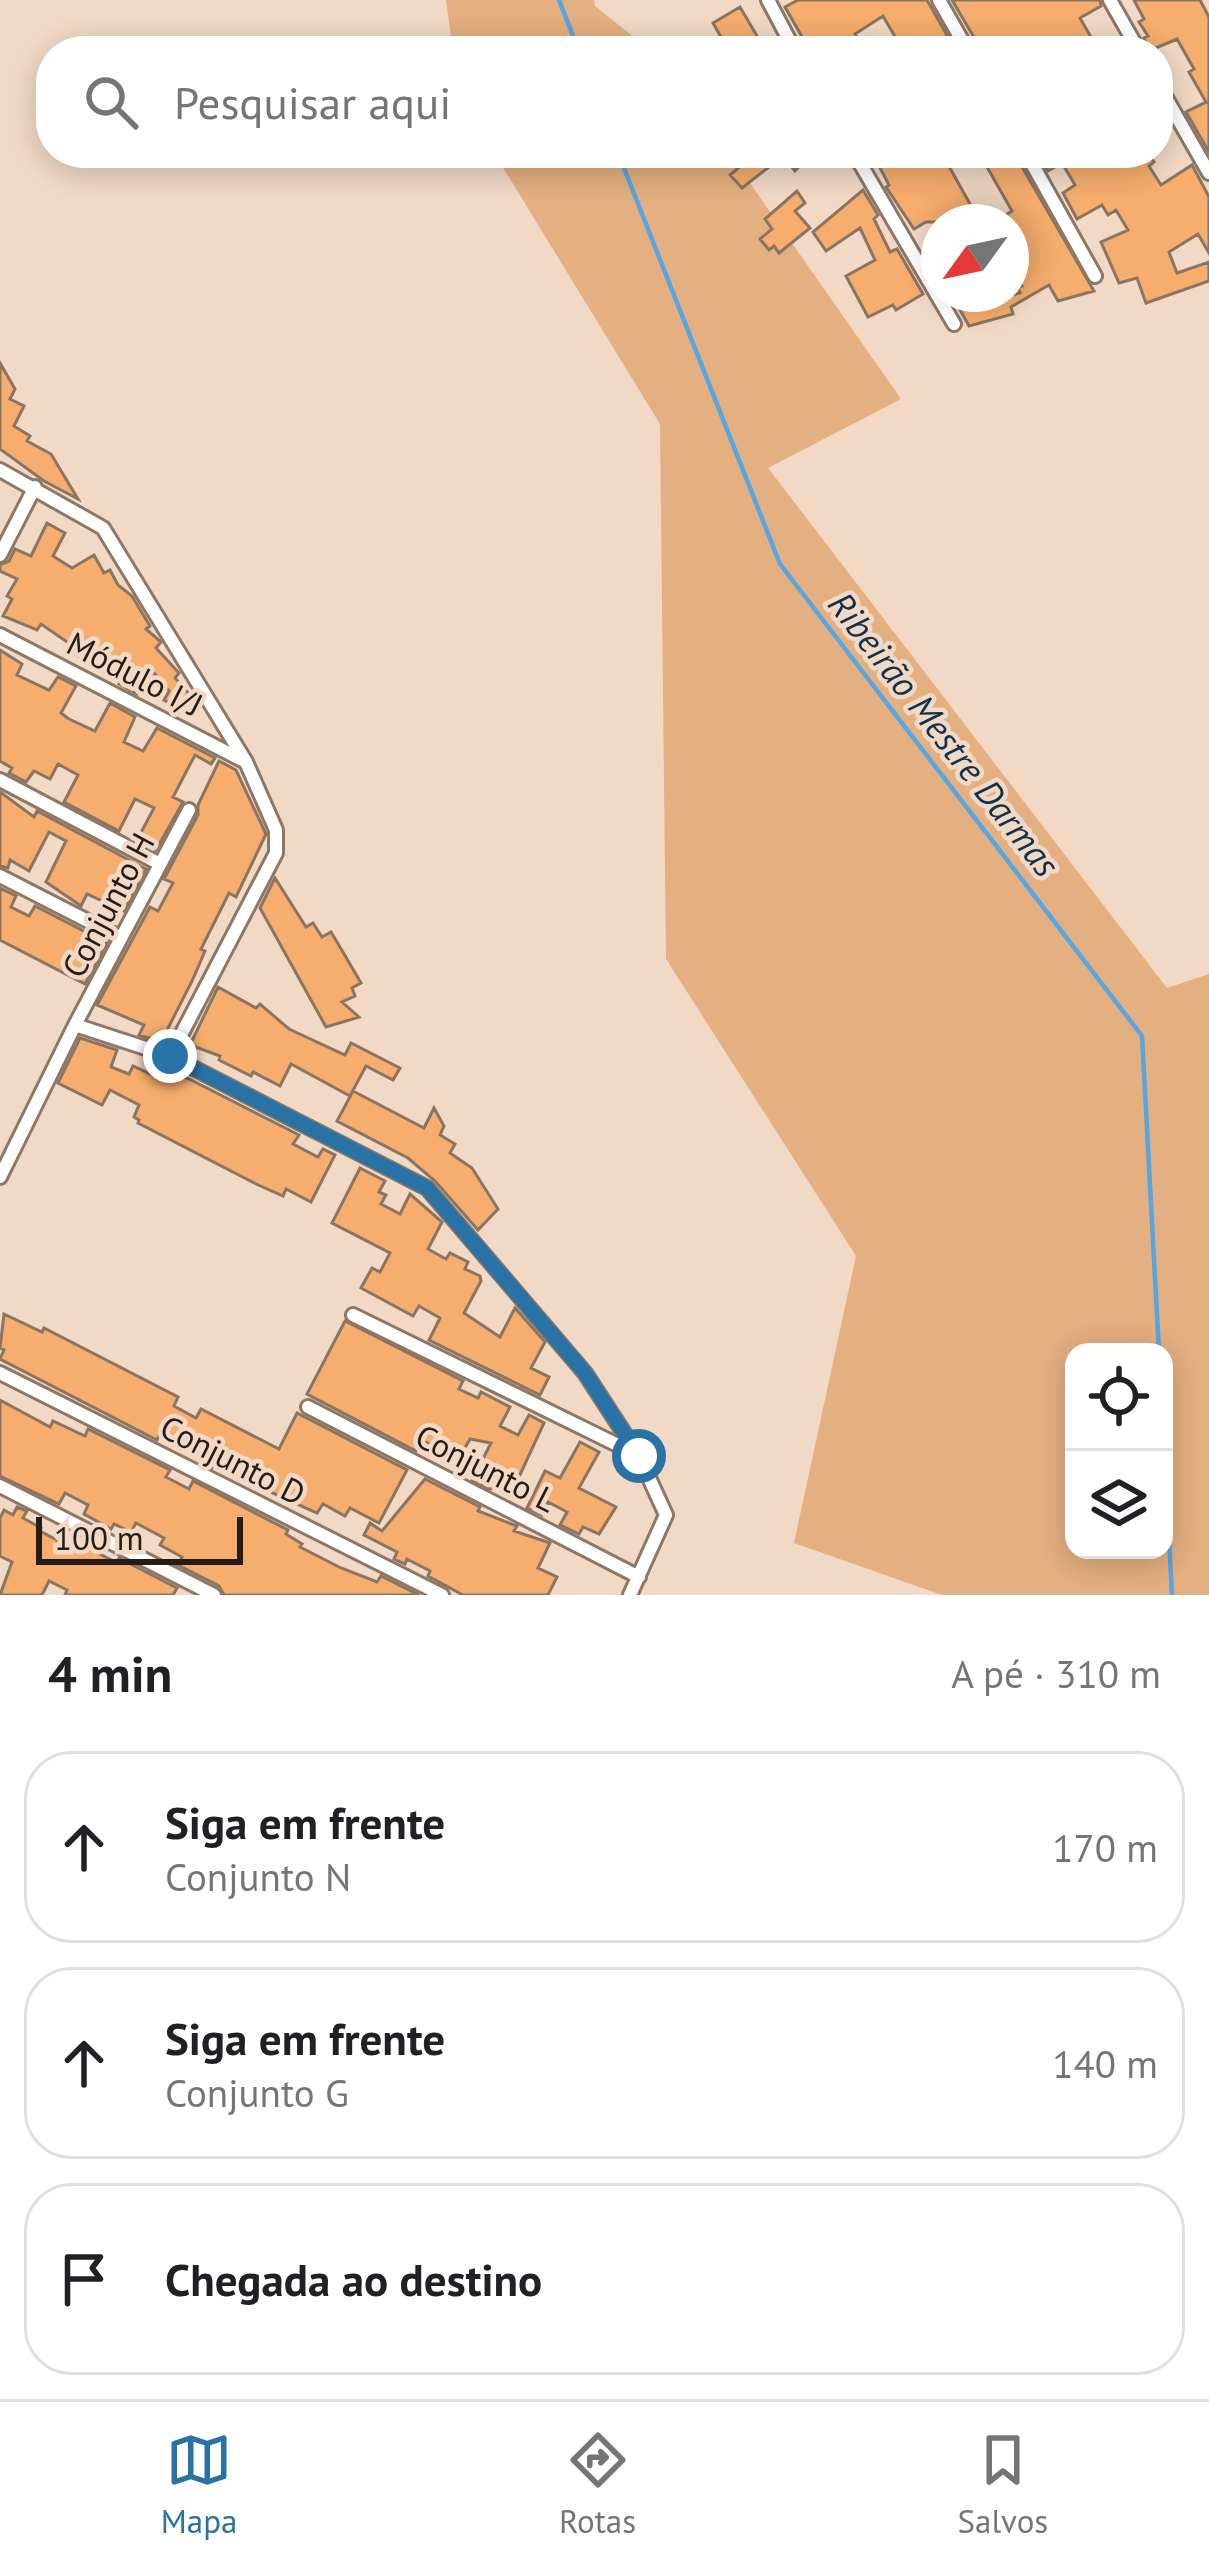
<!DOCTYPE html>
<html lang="pt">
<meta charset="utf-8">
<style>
:root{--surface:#fff;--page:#f6f6f6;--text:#202124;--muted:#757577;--line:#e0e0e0;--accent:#2972a6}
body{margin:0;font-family:"PT Sans",sans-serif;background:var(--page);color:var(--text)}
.controls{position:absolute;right:36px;bottom:36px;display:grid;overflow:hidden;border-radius:24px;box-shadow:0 6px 30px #0003}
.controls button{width:108px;height:108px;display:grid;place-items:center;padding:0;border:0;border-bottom:3px solid var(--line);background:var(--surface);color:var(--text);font:60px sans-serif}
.compass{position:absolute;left:921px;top:204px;width:108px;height:108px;border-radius:50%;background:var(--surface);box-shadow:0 6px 30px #0003;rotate:237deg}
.scale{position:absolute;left:36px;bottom:30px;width:207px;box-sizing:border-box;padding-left:12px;border:6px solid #251d15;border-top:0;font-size:33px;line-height:42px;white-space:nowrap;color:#251d15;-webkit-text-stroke:9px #f1d9c5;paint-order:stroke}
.stop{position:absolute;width:36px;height:36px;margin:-27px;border:9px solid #2972a6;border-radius:50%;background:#fff}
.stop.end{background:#2972a6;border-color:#fff;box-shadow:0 3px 12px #0008}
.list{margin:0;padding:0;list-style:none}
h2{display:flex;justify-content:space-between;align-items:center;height:156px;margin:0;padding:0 48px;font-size:51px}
h2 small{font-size:39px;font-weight:400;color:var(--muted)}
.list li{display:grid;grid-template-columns:78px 1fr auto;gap:36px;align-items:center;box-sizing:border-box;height:192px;margin:0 24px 24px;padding:0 24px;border:3px solid var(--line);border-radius:48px}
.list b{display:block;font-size:45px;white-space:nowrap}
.list p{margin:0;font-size:39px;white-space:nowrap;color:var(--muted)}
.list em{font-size:39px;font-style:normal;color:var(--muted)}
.icon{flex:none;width:66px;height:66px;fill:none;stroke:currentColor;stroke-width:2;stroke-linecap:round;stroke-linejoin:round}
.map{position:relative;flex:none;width:1209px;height:1595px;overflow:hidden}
.search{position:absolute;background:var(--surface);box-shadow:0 6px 30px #0003;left:36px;right:36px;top:36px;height:132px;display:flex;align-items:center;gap:30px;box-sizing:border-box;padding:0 42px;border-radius:48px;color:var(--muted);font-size:45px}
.sheet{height:804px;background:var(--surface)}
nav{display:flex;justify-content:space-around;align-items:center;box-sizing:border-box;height:168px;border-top:3px solid var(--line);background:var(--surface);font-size:33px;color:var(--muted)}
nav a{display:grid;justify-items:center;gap:6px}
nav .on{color:var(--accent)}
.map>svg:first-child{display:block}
.green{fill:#e4af81;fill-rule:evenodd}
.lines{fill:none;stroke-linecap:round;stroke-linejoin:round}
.stream{stroke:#57a5e1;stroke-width:4.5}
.building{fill:#f6ad6d;stroke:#8a7462;stroke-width:3}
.street-casing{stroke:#8d7765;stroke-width:18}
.street{stroke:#fff;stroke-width:12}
.route{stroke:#2972a6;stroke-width:15}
.labels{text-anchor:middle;stroke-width:9;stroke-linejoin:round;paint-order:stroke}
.street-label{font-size:33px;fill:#251d15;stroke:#f1d9c5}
.water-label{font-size:36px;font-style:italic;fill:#10324a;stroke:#f1d9c5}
</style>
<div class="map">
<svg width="1209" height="1595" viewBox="0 0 1209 1595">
<rect width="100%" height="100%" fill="#f1d9c5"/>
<path class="green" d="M446,0H594L595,6L651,51H453Z
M494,153H729L901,399L768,468L1167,988L1209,974V1595H942L794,1543L856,1256L666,959L660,424ZM1074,1352H1164V1550H1074Z"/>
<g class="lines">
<path class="stream" d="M559,0L579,51
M618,153L780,564L1142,1036L1159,1352
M1164,1440L1172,1595"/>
</g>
<path class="building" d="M798,0H927L956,51H877L897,40L883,16L855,34L864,51H805V42L785,7Z
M952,0H1100L1101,6L1080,18L1099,51H1044L1039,42L1024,51H982Z
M1134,0H1200L1209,17V152L1186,112L1206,102L1189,72L1194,69L1177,39L1149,51L1144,38L1148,36L1139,22L1144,19Z
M740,7L757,36L729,51L713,23Z
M756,153H812L795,171L783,156L742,188L730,175Z
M897,153H977L950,168L980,222H926L914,229L886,187L889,185L878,164Z
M979,153H1008L1013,162L1018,160L1094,291L1058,301L1049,285L1011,307L1013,314L969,326L951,294H981L985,302L1020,293L1018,288L1022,286L1011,264V222H994L1012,211Z
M1038,153H1148L1154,162L1149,166L1161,185L1192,165L1209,197V253L1198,234L1169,252L1177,273L1209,262V281L1146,303L1137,278L1119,283L1101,242L1128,230L1116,210L1108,215L1102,205L1077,219L1063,193L1075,185L1062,163L1048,171Z
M863,190L878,215L874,219L890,252L897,249L923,294L896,310L893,305L868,317L846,276L875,260L860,228L826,251L813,232Z
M797,191L805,203L795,211L810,228L779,253L774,246L769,250L760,239L772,229L765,219Z
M0,363L15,389L10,399L24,406L14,426L30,436L27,441L51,454L78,499L44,481L0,449Z
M47,523L65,533L53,556L72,568L94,555L104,573L110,570L118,585L132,596L150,626L146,629L161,642L156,648L179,673L175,678L196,702L190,713L164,700L169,691L153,672L137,694L119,684L122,678L69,651L73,646L41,624L37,630L3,616L12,599L7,596L17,579L0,571V565L9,561L15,549L31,556Z
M0,650L22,664L17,675L49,690L58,677L76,686L61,713L69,719L95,731L110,703L135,717L124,742L143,751L157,728L215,758L211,764L195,755L173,797L183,802L156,850L137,840L154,808L135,799L119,831L64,802L78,775L58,764L50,779L34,771L26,782L9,773L12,768L0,761Z
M219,761L236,770L266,834L236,897L229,893L201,949L205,951L192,981L161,1042L139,1035L144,1025L97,1005L150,907L158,911L173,883L164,879L198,815V805Z
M0,792L34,817L37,811L146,869L124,911L87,894L81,906L46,882L66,841L49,832L29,871L10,860L8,868L0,866Z
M275,878L306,927L313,923L322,937L331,932L340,947L361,983L352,988L355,996L342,1002L359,1017L326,1027L260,908Z
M0,888L16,896L11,907L29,916L35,906L107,943L85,984L0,940Z
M218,987L256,1008L260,1004L289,1029L345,1055L351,1043L400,1068L393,1080L366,1066L350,1096L291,1064L280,1086L253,1072L251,1076L219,1060L220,1056L190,1045Z
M80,1038L117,1050L111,1067L129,1074L133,1066L161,1079L165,1071L189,1079L299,1135L293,1144L318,1157L323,1149L335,1155L311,1202L286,1189L283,1196L256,1184L138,1123L139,1120L134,1117L139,1105L110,1090L102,1105L58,1083Z
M353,1091L424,1128L434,1108L444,1126L440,1135L455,1144L450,1153L472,1168L498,1209L478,1230L435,1181L408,1158L337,1121Z
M360,1168L385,1181L379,1192L386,1195L381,1204L400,1214L410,1194L442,1222L428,1249L446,1259L450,1253L468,1262L465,1269L480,1276L481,1281L464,1313L500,1337L515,1308L545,1342L531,1368L549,1377L540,1395L429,1340L440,1318L419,1306L413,1316L361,1288L372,1268L380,1272L390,1253L332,1223Z
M4,1314L42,1332L44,1328L178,1397L174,1406L196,1418L201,1409L279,1449L297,1413L407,1470L379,1523L350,1508L345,1516L323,1504L317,1513L249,1482L252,1476L217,1459L212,1468L202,1463L207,1453L181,1440L178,1446L159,1436L157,1440L0,1359L4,1350L0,1348Z
M345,1321L463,1381L459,1389L478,1398L481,1392L510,1407L500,1426L518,1435L529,1415L544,1423L512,1492L502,1487L490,1489L472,1480L491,1443L470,1439L458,1460L422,1440L416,1451L307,1394Z
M0,1400L50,1427L53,1421L85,1436L88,1429L170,1470L166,1477L189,1489L193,1481L288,1530L286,1534L302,1544L300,1547L341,1568L377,1582L381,1576L419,1595H224L219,1586L178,1565L182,1557L160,1545L164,1538L136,1523L131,1532L114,1524L111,1529L84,1514L88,1505L65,1493L59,1504L0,1476Z
M580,1442L599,1452L579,1488L616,1507L599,1534L583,1527L579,1534L560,1525L567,1512L548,1502L542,1515L527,1508L545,1471L560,1478Z
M425,1479L480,1507L478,1511L517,1526L514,1531L550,1543L538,1568L557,1577L548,1595H463L428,1576L430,1571L407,1559L405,1564L394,1559L397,1552L364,1535L370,1523L382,1531Z
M17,1507L27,1511L23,1518L41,1528L40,1531L68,1546L72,1542L85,1549L91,1544L100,1549L98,1553L117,1563L119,1558L177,1588L173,1595H65L67,1590L49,1581L42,1595H0L12,1562L0,1556V1518L4,1510L13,1515Z"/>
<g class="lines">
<defs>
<path id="street" d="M768,0L795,51
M939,0L968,51
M1110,0L1139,51
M1158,84L1209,173
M854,153L954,324
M1026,153L1095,276
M0,470L103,528L246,762L276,830V853L170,1056
M0,555L35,487
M0,635L244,761
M0,780L160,864
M0,876L121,938
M75,1025L170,1056L427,1188L585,1373L639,1456L666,1515L630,1595
M0,1177L75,1025L189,810
M353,1315L638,1455
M0,1373L442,1595
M308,1407L639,1577
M0,1486L214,1595"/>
</defs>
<use href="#street" class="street-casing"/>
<use href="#street" class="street"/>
</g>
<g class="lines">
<path class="route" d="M170,1056L427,1188L585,1373L639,1456"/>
</g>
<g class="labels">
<g class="street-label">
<text transform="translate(135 674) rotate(27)" y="12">Módulo I/J</text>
<text transform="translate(108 905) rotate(-62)" y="12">Conjunto H</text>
<text transform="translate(233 1460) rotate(27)" y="12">Conjunto D</text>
<text transform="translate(486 1468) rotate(27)" y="12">Conjunto L</text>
</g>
<g class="water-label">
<text transform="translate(944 734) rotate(52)" y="13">Ribeirão Mestre Darmas</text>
</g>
</g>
</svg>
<div class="controls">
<button><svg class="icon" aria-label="locate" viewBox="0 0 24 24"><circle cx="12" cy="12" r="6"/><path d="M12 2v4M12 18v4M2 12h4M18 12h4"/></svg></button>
<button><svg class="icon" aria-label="layers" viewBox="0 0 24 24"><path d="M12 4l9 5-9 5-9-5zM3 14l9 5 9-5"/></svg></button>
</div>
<svg class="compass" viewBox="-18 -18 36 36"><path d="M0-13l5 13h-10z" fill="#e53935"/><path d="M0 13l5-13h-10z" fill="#757577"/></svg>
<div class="scale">100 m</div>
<div class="stop" style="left:639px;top:1456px"></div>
<div class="stop end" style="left:170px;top:1056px"></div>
<div class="search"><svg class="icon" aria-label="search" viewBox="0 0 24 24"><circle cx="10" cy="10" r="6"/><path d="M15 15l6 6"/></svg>Pesquisar aqui</div>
</div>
<section class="sheet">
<h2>4 min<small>A pé · 310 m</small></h2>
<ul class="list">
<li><svg class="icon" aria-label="ahead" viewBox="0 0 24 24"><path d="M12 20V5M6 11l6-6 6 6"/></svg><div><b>Siga em frente</b><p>Conjunto N</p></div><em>170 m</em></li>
<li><svg class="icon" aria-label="ahead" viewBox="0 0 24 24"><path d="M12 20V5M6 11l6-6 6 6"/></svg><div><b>Siga em frente</b><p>Conjunto G</p></div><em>140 m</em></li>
<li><svg class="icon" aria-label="arrive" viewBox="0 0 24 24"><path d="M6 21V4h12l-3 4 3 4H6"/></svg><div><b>Chegada ao destino</b></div></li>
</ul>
</section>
<nav>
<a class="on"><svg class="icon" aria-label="map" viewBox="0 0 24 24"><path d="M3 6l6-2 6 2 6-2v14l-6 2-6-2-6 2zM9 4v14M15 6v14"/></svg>Mapa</a>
<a><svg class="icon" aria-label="directions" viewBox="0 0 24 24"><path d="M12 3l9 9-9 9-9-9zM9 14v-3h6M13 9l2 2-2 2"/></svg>Rotas</a>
<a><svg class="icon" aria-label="saved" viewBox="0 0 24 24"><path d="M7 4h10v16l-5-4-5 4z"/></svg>Salvos</a>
</nav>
